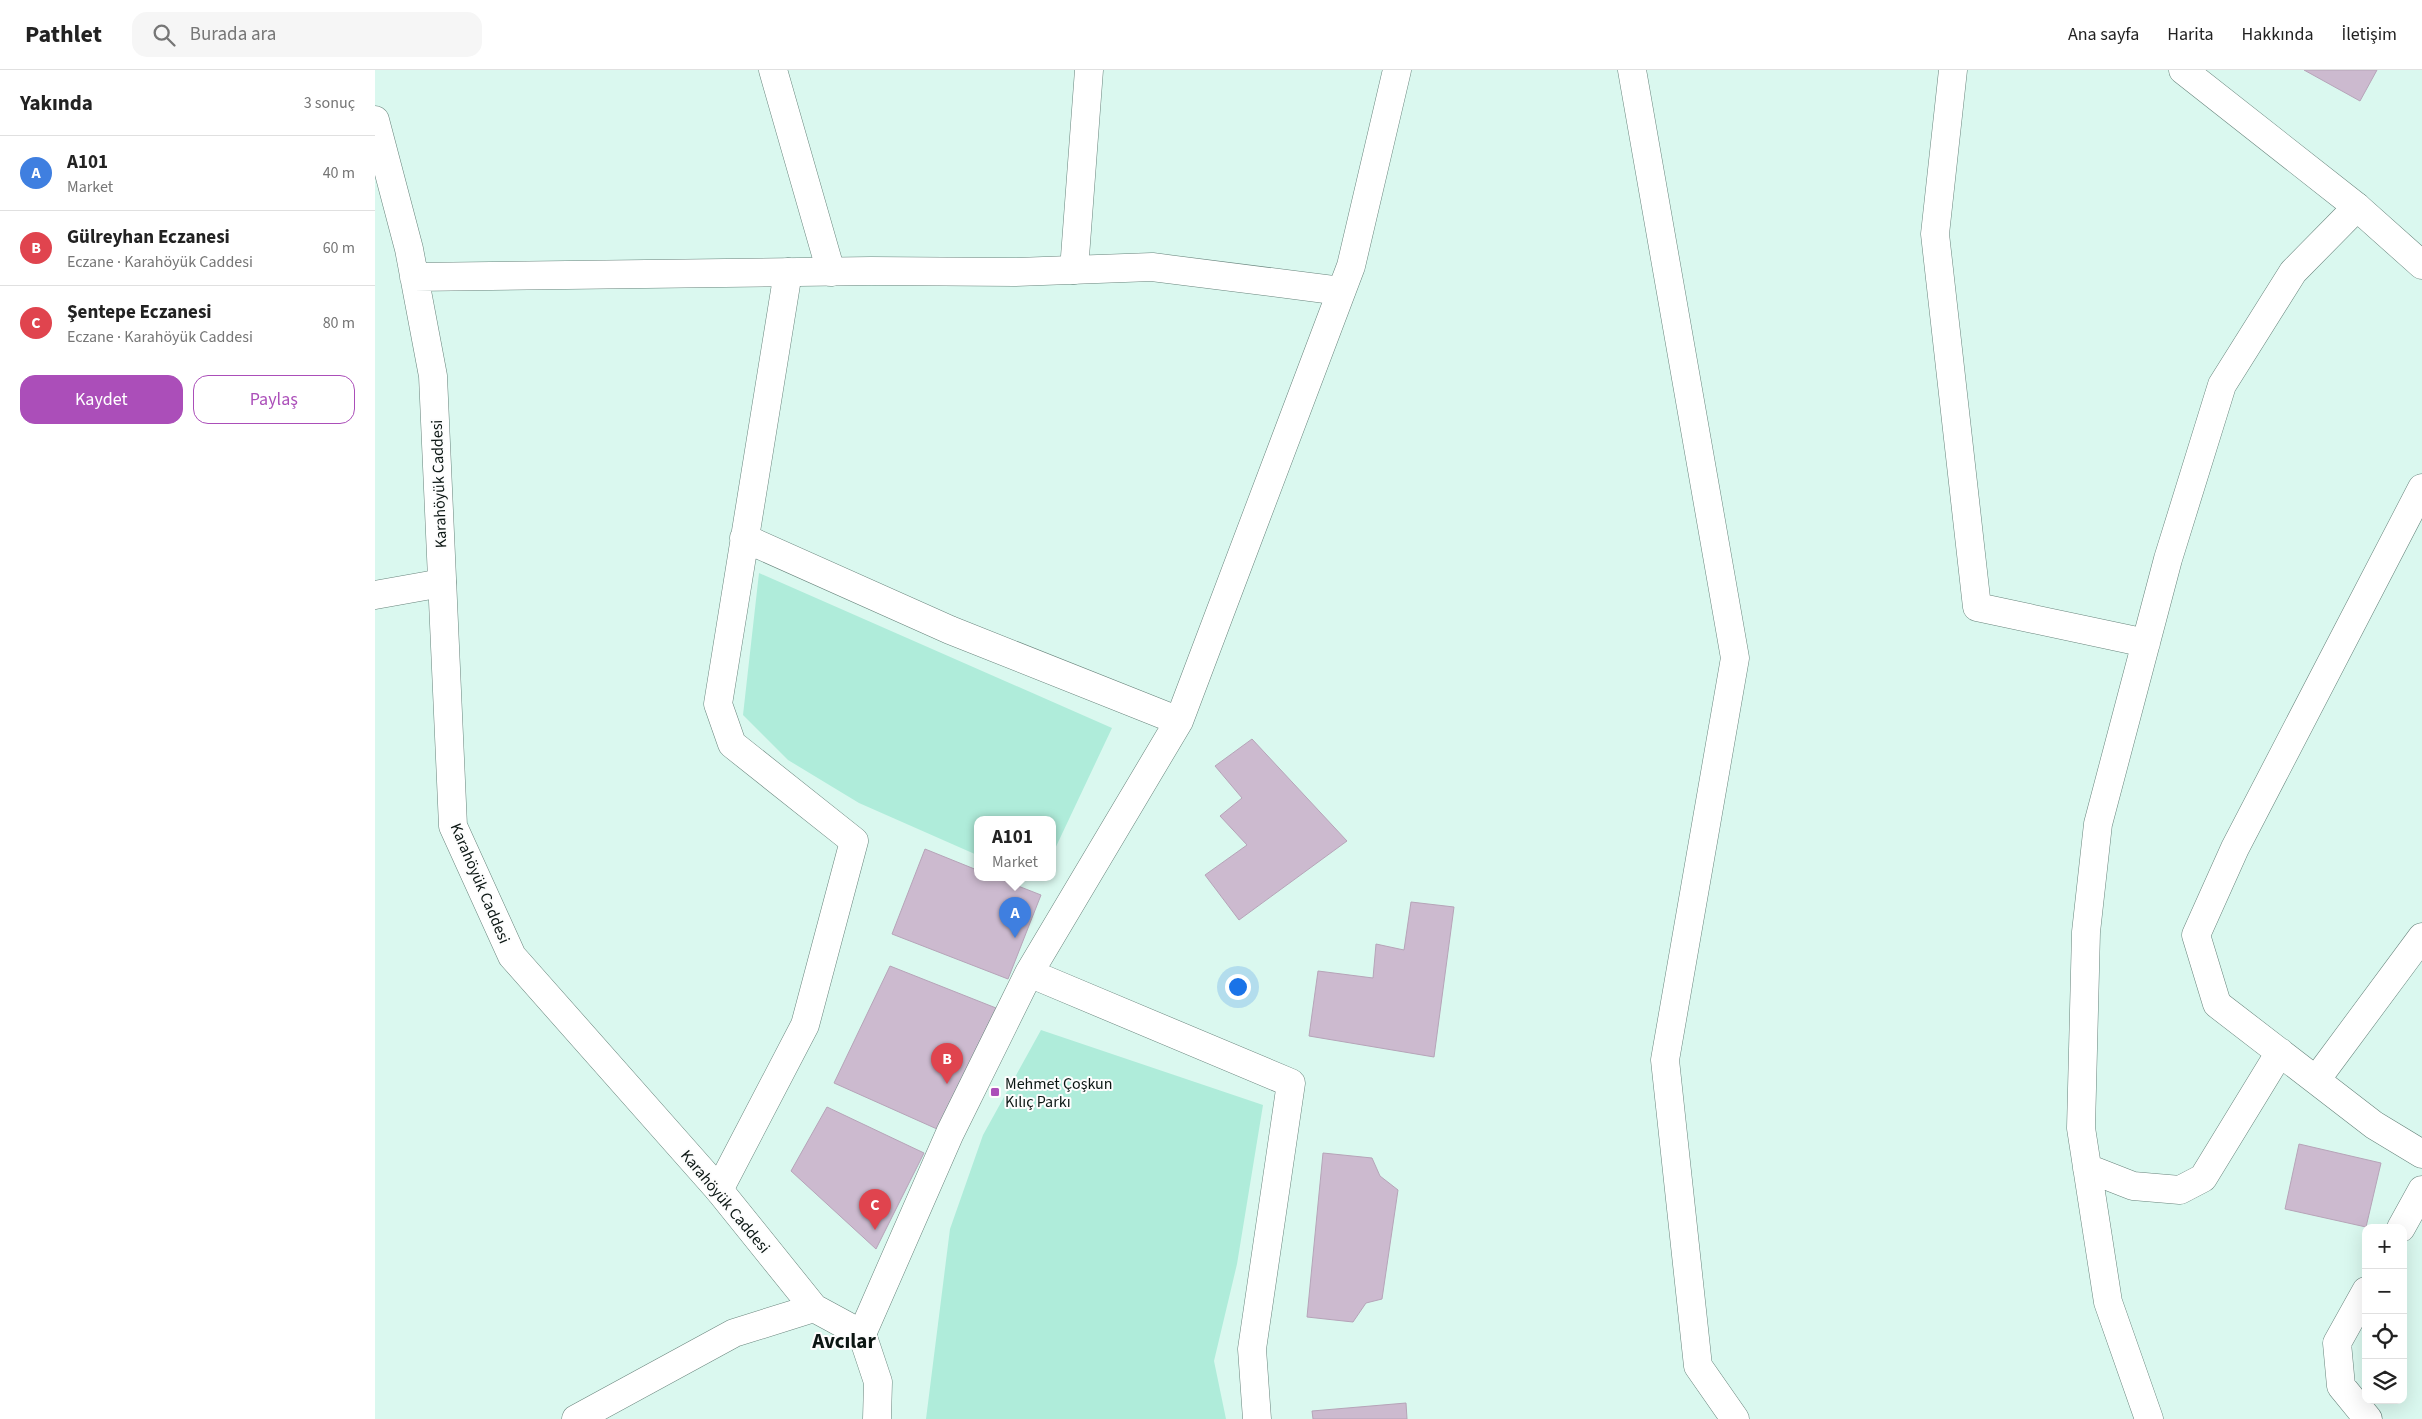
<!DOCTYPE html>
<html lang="tr">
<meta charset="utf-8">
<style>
:root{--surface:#fff;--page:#f6f6f6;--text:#222;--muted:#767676;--line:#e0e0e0;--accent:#ab4eb9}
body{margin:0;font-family:"Source Sans 3",sans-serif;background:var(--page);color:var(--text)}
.controls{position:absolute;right:15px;bottom:15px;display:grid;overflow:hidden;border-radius:10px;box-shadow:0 5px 20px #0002}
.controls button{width:45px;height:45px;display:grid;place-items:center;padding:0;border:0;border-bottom:1px solid var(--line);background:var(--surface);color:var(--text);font:25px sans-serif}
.you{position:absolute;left:862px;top:916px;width:18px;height:18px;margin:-12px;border:4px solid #fff;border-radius:50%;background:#1a73e8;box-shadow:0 0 0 8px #1a73e833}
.badge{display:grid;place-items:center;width:32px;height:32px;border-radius:50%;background:var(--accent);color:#fff;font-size:16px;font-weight:700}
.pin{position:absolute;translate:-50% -41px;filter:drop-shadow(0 1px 2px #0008)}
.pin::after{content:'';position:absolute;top:26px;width:18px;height:15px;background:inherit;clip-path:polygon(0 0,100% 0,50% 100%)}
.popup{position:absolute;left:599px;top:746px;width:82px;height:65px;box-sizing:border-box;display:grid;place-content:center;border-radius:10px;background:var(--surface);filter:drop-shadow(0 1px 4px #0005);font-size:16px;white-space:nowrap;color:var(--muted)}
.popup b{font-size:19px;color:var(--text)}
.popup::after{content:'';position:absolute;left:50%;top:100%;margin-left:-10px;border:10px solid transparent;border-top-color:var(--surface)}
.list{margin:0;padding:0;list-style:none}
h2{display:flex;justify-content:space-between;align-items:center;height:65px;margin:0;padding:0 20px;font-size:21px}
h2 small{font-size:16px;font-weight:400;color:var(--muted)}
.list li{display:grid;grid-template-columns:32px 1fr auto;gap:15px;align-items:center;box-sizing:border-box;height:75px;padding:0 20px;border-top:1px solid var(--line)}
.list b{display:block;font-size:19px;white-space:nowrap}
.list p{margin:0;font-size:16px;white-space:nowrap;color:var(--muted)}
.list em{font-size:16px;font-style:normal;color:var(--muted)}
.actions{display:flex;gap:10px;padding:15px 20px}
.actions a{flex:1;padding:11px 0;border:1px solid var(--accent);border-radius:15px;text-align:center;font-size:18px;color:var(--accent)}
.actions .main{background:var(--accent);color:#fff}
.icon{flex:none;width:28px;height:28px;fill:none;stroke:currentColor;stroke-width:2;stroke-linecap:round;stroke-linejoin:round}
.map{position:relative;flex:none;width:2047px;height:1349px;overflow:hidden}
header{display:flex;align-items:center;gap:30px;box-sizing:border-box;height:70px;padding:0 25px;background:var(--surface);border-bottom:1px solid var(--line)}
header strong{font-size:24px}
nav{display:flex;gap:28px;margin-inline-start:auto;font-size:18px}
.search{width:350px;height:45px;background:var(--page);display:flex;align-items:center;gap:12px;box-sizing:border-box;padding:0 18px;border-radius:15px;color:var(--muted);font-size:19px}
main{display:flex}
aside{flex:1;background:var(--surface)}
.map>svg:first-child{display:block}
.green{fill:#afecda}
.building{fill:#ccbacf;stroke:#b6a4b8}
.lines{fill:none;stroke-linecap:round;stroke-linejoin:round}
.street-casing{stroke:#68847c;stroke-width:29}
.secondary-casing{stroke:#68847c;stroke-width:29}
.street{stroke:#fff;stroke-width:28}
.secondary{stroke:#fff;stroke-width:28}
.poi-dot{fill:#ab4eb9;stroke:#fdfdfd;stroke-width:2}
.labels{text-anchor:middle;stroke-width:4;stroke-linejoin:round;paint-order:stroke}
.street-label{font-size:16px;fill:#0b1613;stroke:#fdfdfd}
.poi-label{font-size:16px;fill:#0b1613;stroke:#fdfdfd;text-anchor:start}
.district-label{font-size:21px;font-weight:bold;fill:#0b1613;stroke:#fdfdfd}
</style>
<header>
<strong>Pathlet</strong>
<div class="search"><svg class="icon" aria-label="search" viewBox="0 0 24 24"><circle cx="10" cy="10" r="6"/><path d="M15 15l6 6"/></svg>Burada ara</div>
<nav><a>Ana sayfa</a><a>Harita</a><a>Hakkında</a><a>İletişim</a></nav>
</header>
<main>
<aside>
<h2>Yakında<small>3 sonuç</small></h2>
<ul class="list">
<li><span class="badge" style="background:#3f7fe0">A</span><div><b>A101</b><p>Market</p></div><em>40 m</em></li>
<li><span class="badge" style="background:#e0444e">B</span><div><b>Gülreyhan Eczanesi</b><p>Eczane · Karahöyük Caddesi</p></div><em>60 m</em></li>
<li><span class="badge" style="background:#e0444e">C</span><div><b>Şentepe Eczanesi</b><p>Eczane · Karahöyük Caddesi</p></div><em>80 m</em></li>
</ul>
<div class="actions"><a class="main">Kaydet</a><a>Paylaş</a></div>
</aside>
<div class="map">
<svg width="2047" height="1349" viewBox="0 0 2047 1349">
<rect width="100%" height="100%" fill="#daf8ef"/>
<path class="green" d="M384,503L737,658L678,783V749H602V785L484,733L413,690L368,645Z
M666,960L888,1035L862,1194L839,1291L851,1349H551L575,1159L608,1065Z"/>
<path class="building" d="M1929,0H2002L1985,31Z
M877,669L972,771L864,850L830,805L872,775L845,746L867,728L840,696Z
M550,779L602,800V807H620L666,825L633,909L517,864Z
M1036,832L1079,837L1059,987L934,966L943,901L998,908L1001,874L1029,880Z
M515,896L621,938L562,1059L459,1013Z
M452,1037L549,1083L501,1179L416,1101Z
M1924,1074L2006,1093L1991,1157L1910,1139Z
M948,1083L997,1088L1005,1106L1023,1120L1007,1229L991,1233L978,1252L932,1247Z
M1031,1333L1032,1349H938L937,1341Z"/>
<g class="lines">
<defs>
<path id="street" d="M398,0L456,202
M1578,0L1560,164L1602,537L1771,573
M699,200L714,0
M2047,418L1860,778L1821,865L1842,934L1999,1055L2047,1084
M369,468L575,560L804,651
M0,525L67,513
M654,903L916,1013L877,1279L882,1349
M1941,1010L2047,867
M1712,1098L1758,1116L1805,1120L1828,1108L1905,982
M344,1120L430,955L479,771L357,674L343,634L413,202
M2026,1158L2047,1120
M1991,1221L1962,1273L1966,1316L1993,1349
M487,1264L575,1063L654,903L804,651L976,196L1022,0
M1774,1349L1733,1232L1706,1058L1711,862L1723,754L1793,489L1847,315L1918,202L1982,137"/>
<path id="secondary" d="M1257,0L1360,588L1290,990L1323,1296L1360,1349
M1808,0L1982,137L2047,195
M0,50L34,179L58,306L78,756L137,886L344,1120L439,1238L487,1264L503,1312L502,1349
M39,207L496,201L640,202L777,197L966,221
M201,1349L359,1263L439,1238"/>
</defs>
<use href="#street" class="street-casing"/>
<use href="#secondary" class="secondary-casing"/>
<use href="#street" class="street"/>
<use href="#secondary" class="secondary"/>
</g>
<rect class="poi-dot" x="615" y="1017" width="10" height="10" rx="2.5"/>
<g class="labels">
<g class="street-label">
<text transform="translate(63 414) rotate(-92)" y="6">Karahöyük Caddesi</text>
<text transform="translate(106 813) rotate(67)" y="6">Karahöyük Caddesi</text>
<text transform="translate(351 1131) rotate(50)" y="6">Karahöyük Caddesi</text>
</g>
<g class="poi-label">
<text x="630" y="1019">Mehmet Çoşkun<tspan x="630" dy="18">Kılıç Parkı</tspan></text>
</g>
<g class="district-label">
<text x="469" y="1278">Avcılar</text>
</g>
</g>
</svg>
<div class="controls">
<button>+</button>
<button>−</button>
<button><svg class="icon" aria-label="locate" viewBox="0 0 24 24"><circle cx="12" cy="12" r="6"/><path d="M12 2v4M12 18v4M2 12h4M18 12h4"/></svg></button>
<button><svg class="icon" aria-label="layers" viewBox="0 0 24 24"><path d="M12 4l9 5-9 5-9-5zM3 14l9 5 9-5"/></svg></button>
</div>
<div class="you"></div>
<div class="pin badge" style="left:640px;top:868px;background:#3f7fe0">A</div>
<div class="popup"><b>A101</b>Market</div>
<div class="pin badge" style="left:572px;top:1014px;background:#e0444e">B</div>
<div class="pin badge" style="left:500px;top:1160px;background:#e0444e">C</div>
</div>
</main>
